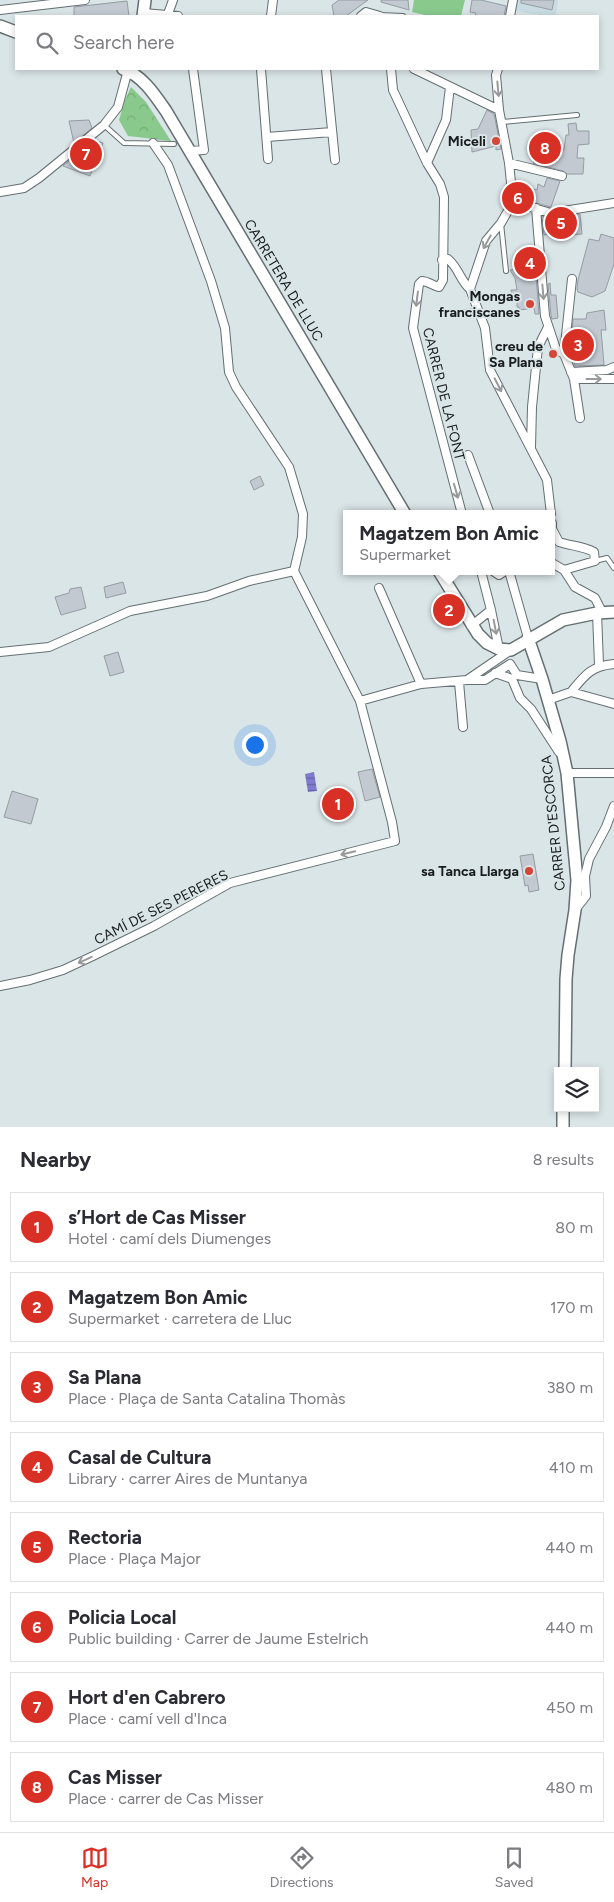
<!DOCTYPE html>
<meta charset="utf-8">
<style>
:root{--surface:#fff;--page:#f7f7f7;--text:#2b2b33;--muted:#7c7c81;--line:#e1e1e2;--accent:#d93025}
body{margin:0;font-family:Figtree,sans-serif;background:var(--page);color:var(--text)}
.controls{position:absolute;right:15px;bottom:15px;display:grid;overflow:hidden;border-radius:0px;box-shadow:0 2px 8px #0003}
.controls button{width:45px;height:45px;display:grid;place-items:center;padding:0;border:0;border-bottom:1px solid var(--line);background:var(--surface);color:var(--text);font:25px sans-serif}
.you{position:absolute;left:254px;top:744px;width:18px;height:18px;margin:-12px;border:4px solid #fff;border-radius:50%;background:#1a73e8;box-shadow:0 0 0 8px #1a73e833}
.badge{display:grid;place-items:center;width:32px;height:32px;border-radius:50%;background:var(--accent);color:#fff;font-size:16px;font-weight:700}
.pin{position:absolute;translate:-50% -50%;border:2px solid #fff;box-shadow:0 1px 5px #0006}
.popup{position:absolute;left:343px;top:510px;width:212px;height:65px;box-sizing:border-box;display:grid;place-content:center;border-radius:0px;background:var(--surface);filter:drop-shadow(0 1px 4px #0005);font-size:16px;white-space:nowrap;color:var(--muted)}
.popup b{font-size:19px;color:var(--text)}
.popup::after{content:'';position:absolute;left:50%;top:100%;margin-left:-10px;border:10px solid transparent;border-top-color:var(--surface)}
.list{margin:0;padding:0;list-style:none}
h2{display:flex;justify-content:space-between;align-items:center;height:65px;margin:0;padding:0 20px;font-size:21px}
h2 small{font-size:16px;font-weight:400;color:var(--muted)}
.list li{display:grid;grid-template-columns:32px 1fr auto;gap:15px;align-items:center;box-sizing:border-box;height:70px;margin:0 10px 10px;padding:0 10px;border:1px solid var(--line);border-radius:0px}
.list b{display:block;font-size:19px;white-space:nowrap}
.list p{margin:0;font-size:16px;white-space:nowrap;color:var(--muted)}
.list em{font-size:16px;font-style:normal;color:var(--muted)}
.icon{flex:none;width:28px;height:28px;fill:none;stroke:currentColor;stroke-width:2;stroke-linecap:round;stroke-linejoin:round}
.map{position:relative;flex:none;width:614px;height:1127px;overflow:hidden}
.search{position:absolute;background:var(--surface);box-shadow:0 2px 8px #0003;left:15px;right:15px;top:15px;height:55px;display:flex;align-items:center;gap:12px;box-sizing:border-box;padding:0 18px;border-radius:0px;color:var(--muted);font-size:19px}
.sheet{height:705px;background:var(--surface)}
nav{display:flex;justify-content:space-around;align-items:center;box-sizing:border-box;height:70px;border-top:1px solid var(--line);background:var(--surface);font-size:14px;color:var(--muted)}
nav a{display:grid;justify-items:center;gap:2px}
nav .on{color:var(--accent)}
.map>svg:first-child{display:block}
.built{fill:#c8dce2}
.park{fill:url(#park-crowns)}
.pitch{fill:#89c98c}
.water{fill:url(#water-rules)}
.building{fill:#c2c9d1;stroke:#959ca3}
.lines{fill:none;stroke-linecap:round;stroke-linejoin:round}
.lane-casing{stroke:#646f71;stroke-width:6}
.street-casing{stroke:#646f71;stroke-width:10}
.secondary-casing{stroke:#646f71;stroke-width:14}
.lane{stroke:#fff;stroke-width:4}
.street{stroke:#fff;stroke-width:8}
.secondary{stroke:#fff;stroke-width:11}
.oneway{stroke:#98999a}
.poi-dot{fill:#d44738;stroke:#dae5e8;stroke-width:2}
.labels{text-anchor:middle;stroke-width:4;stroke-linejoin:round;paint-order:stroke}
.poi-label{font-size:14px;font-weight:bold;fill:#191d1e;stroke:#dae5e8;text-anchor:end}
.street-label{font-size:14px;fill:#191d1e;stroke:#dae5e8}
</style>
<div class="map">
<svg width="614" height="1127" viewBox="0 0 614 1127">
<defs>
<pattern id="park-crowns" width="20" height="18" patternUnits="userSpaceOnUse" patternTransform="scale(1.25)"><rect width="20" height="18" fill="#89c98c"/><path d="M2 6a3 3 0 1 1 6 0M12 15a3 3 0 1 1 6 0" fill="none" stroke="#76ac78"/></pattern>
<pattern id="water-rules" width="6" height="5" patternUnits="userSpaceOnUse" patternTransform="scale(1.25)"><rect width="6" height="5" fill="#807bcf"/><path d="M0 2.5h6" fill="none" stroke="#6864a7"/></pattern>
</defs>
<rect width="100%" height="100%" fill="#dae5e8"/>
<path class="built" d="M472,0H481L515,7L516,0H558L556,16H544L507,9L505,16H469Z"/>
<path class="park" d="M131,87L146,102L171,141L128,136L119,120L125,100Z"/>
<path class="pitch" d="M414,0H465L461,16H429L412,12Z"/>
<path class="water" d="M314,772L317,791L308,792L305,774Z"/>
<path class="building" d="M339,0H368L346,16H334L332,5Z
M381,0H408L409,10L381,2Z
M472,0H481L506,6L504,16H475L476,13L470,12Z
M521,0H554L552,10L521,3Z
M127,1L129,16H74V7Z
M487,110L494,114L501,149L496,150V146L472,152L471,130L478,129Z
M89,120L92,128L74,143L69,121Z
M576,123L577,131H589V144L578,145L577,158H584L583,174H567L563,171L533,163L540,143L564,150L566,135H569L568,124Z
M94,140L103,143L90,176L63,166Z
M547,178L560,181L551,207L518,198L517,185L537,190L538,184L544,187Z
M580,214L582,234L551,237L550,234L544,235L542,216L550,218V221L567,220L566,216Z
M601,234L614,238V264L605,291L592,297L578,292L577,289L578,280L589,239L599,241Z
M534,250L539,314H535L534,308L520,310L519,307H517V297L512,296L511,290H517L515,278L510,270L523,268L522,257L529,256L528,251Z
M550,283L551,295H556L558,318L552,319L551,315L548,284Z
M604,310L606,330H601L604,365L575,366L571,343L573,319H586L587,313Z
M260,476L264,485L254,490L250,481Z
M123,582L126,593L106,598L104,587Z
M81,587L86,608L61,615L55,597L69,593L70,589Z
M118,652L124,672L110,676L104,656Z
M372,769L380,797L365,801L358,772Z
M12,791L38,799L31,824L4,817Z
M533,854L539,890L529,892L528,885L525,886L520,856Z"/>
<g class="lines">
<defs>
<path id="lane" d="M380,15L403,16
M502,122L577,115
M104,125L124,143L174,144
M501,223L506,271
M460,313L478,310
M595,561L607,558L614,568"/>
<path id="street" d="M0,10L85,0
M144,13L178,16
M168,14L173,0
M271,16L273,0
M361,16L366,12L380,16
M510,16L513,0
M261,69L268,159
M326,69L335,160
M391,69L393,90L427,163L440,184L444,197L443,280L439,287C433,286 428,281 422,281L419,284L413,328L462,514
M414,69L499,110L509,163L513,202
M498,69L496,75L499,110
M267,137L332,132
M190,151L204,150L193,69
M427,163L446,120L450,87
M509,163L562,176
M0,192L24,188L39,178L104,125L118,107L128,70
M513,202L501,223L486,241L470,289L485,328L490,370L547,480L551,514
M513,202L551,213L614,203
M536,208L545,316L556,349L564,354
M442,260L448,259C459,268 460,281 470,289
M572,279L564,354L574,379L580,418
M571,372L607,370L614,367
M574,379H614
M531,447L532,407L538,347L548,327
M468,455L490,514
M552,523V529L559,542C571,546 583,546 594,552L595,561L564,570
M552,563L564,570L575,587L595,598L602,612
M481,571L491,610L499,649
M493,571L499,575L505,571
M509,571L528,638
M379,588L421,684
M597,613L599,665
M471,626L491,610
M511,650L467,680H485L510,664L517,675L542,679
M0,652L49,647L130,611L207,596L249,581L294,571
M495,673L512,679L520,698L531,709L559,752
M459,682L463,727
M571,692C585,675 591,666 614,664
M548,700L571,692L614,704
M360,701L421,684L467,680
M567,773H614
M575,910L586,896L585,876L589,859L606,827L614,806
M0,986L30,980L63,970L93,956L154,926L230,883L395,841L392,822L360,701L294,571L302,537L303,514L289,467L236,387L229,372L225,328L211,281L168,165L153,143"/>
<path id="secondary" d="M143,16L145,0
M0,26L16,32
M123,69C142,75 155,95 166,111L405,514
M439,571L478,634L487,643L499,649L511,650L563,620L597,613L614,612
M528,638L542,679L560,741L567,773L577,880L575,910L568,955L566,979L565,1071
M563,1127V1108"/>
</defs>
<use href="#lane" class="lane-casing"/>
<use href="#street" class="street-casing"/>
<use href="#secondary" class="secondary-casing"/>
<use href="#lane" class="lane"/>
<use href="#street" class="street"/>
<use href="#secondary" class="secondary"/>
</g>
<defs><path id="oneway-shaft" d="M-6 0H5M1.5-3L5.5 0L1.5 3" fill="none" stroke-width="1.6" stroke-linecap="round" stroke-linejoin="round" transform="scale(1.25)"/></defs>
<g class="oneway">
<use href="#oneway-shaft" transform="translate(498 89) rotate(85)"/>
<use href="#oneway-shaft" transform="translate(487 242) rotate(119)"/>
<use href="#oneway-shaft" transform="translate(543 292) rotate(85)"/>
<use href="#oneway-shaft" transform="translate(417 299) rotate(97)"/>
<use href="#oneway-shaft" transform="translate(594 379)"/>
<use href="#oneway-shaft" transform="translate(498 385) rotate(63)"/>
<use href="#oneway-shaft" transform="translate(456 491) rotate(74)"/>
<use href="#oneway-shaft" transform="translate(495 627) rotate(79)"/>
<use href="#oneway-shaft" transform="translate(348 853) rotate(166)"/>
<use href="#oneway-shaft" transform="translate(85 960) rotate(156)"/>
</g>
<g class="poi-dot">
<circle cx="496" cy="141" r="5"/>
<circle cx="530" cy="304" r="5"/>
<circle cx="553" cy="354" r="5"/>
<circle cx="529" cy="871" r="5"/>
</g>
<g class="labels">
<g class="poi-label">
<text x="486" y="146">Miceli</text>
<text x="520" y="301">Mongas<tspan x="520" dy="16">franciscanes</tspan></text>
<text x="543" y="351">creu de<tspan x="543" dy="16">Sa Plana</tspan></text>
<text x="519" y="876">sa Tanca Llarga</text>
</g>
<g class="street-label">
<text transform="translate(284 280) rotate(59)" y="5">CARRETERA DE LLUC</text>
<text transform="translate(444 394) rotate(76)" y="5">CARRER DE LA FONT</text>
<text transform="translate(553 823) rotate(-96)" y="5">CARRER D'ESCORCA</text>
<text transform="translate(161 907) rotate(-27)" y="5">CAMÍ DE SES PERERES</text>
</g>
</g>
</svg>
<div class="controls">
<button><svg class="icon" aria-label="layers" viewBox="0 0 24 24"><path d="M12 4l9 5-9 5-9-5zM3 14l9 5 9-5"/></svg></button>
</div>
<div class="you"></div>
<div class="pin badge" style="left:338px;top:804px">1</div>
<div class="pin badge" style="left:449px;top:610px">2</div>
<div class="popup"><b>Magatzem Bon Amic</b>Supermarket</div>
<div class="pin badge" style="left:578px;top:345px">3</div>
<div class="pin badge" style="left:530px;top:263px">4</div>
<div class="pin badge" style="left:561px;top:223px">5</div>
<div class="pin badge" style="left:518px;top:198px">6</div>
<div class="pin badge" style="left:86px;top:154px">7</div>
<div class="pin badge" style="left:545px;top:148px">8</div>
<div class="search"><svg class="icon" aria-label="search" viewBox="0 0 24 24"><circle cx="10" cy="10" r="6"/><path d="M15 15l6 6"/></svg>Search here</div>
</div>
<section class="sheet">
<h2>Nearby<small>8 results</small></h2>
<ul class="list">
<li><span class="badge">1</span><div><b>s’Hort de Cas Misser</b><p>Hotel · camí dels Diumenges</p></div><em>80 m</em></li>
<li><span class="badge">2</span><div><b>Magatzem Bon Amic</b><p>Supermarket · carretera de Lluc</p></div><em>170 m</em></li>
<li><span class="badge">3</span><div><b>Sa Plana</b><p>Place · Plaça de Santa Catalina Thomàs</p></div><em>380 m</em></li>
<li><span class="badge">4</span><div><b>Casal de Cultura</b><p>Library · carrer Aires de Muntanya</p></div><em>410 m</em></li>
<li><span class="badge">5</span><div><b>Rectoria</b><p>Place · Plaça Major</p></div><em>440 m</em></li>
<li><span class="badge">6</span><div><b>Policia Local</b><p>Public building · Carrer de Jaume Estelrich</p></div><em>440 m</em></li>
<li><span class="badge">7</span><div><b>Hort d'en Cabrero</b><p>Place · camí vell d'Inca</p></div><em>450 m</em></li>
<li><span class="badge">8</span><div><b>Cas Misser</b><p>Place · carrer de Cas Misser</p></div><em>480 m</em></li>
</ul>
</section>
<nav>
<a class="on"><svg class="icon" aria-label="map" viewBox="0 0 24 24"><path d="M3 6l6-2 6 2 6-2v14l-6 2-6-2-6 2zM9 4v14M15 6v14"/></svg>Map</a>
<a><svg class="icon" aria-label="directions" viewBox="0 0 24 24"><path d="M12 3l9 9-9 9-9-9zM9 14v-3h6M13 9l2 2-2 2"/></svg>Directions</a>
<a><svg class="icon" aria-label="saved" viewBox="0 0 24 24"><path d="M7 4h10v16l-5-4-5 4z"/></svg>Saved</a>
</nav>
